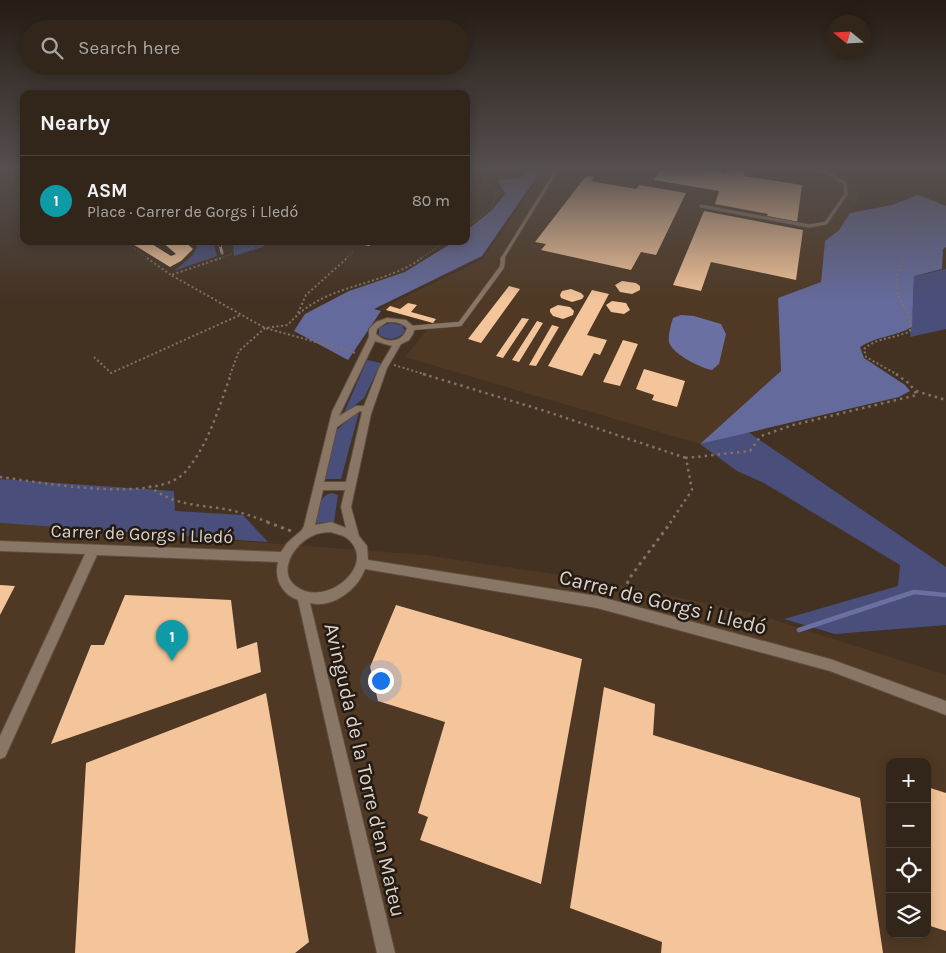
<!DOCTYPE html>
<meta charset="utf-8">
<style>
:root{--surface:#32261a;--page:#3d3227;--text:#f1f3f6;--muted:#a8a5a2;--line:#4d4339;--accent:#8c9099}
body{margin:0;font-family:Karla,sans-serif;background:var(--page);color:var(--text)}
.controls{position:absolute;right:15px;bottom:15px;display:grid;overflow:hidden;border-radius:10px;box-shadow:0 2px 12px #0003}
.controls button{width:45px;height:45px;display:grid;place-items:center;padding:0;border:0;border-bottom:1px solid var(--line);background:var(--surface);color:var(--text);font:25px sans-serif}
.compass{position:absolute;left:826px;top:15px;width:45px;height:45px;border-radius:50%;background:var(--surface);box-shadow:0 2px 12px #0003;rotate:288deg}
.you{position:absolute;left:380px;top:680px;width:18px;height:18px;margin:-12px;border:4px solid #fff;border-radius:50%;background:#1a73e8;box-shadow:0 0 0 8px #1a73e833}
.badge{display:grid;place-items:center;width:32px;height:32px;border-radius:50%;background:var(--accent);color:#fff;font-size:16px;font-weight:700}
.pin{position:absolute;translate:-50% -41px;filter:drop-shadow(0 1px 2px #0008)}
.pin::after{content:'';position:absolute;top:26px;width:18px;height:15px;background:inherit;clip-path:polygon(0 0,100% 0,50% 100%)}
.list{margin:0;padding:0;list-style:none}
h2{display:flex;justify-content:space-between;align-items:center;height:65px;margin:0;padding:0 20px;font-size:21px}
h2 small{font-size:16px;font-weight:400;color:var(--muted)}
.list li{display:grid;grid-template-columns:32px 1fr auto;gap:15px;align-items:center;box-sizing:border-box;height:90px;padding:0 20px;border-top:1px solid var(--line)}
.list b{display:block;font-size:19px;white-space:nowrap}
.list p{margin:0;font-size:16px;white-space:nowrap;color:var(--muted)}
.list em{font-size:16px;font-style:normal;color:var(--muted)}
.icon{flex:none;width:28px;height:28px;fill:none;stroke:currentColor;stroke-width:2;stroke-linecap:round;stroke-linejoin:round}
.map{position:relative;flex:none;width:946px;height:953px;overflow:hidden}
.search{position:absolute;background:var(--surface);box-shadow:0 2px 12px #0003;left:20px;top:20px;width:450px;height:55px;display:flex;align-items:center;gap:12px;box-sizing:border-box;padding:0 18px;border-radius:28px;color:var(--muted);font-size:19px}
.panel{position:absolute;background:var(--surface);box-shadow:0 2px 12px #0003;left:20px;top:90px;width:450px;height:155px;border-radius:10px}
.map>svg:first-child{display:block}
.built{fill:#4f3924;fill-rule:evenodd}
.green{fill:#494e7b}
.forest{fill:#646a9c}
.water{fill:#6a70a2}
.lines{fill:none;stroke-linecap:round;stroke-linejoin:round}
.stream{stroke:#6a70a2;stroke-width:4.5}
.building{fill:#f4c59a}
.lane-far1-casing{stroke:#5f4f40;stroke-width:4.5}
.lane-casing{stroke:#5f4f40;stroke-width:5.5}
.street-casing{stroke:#5f4f40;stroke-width:2}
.path-far3{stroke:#807264;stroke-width:1;stroke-dasharray:1 2;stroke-linecap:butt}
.path-far2{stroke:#807264;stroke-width:2;stroke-dasharray:2 2.5;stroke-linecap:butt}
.path-far1{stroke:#807264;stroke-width:2.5;stroke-dasharray:2.5 4;stroke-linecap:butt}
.path{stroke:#807264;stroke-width:3;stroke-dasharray:3 4.5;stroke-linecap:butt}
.lane-far1{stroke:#8a7665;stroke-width:3}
.lane{stroke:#8a7665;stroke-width:4.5}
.street{fill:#8a7665;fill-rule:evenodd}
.rail-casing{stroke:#a89c90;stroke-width:3}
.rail{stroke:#231b14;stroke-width:2;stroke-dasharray:6;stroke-linecap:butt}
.labels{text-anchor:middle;stroke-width:5;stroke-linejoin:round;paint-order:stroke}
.street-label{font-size:18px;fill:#dcd2c8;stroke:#231b14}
.near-street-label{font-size:21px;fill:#dcd2c8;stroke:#231b14}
</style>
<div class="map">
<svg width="946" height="953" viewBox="0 0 946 953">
<rect width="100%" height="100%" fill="#433222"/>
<path class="built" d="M546,168H822L838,170L854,184L859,198L839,230L825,241L821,282L778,298L781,371L700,444L405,357L432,324L380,309L483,259Z
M0,523L425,555L600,581L753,613L946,675V953H0ZM890,762H927V934H890Z"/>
<path class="green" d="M195,241H213L217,256L174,271L192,256L197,247Z
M233,241H267L263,247L234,256Z
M946,269V329L910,337L913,307L914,276Z
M390,323L402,325L405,331C399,340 388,341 379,335V328Z
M367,360L381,363L364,398L343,415Z
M356,412H359L341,479H324L337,430Z
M748,432L946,567V625L835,634L784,619L898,586L900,565L764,483L737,471L700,444Z
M0,479L174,491L175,511L243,515L268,542L0,523Z
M332,493L338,495L334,522L316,523C319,511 318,495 332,493Z"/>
<path class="forest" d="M534,168H543L482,256L374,309L381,311L348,360L294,331L305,314L349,291L405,272L455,241H466V231L492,210L505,194L498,180L519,178Z
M918,195L946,206V247L943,249L942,269L914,276L912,327C895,337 876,336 860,347L864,358L905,385L910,391L899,397L700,444L781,371L778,298L821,282L825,241L839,230L850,213L892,205Z"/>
<path class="water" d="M681,315L694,316L721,324L726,334L719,364L712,370C701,368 672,354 669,342C668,334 671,325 673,318Z"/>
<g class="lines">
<path class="stream" d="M799,630L914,592L946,595"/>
</g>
<path class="building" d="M661,168H693L726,173L728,169L745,172L744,176L802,185L797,222L767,216L768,214L715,204L719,191L654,180Z
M586,176L594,177L591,181L636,189L639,185L686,193L656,255L641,252L631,270L541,250L546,244L535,242Z
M704,211L803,230L796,280L711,262L701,291L673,285Z
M137,241H147L171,256L176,254L161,241H184L193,249L181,261L170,267L131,243Z
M346,241H377L369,246Z
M622,281L636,283L640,286V290L632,294L620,292L615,285Z
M509,286L520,289L481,343L468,339Z
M571,289L581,293L584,296L582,299L572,302L561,298L560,295L562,291Z
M592,290L609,294L587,335L607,340L600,355L594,353L582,376L548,366Z
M612,301L626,303L630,310L624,314L611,312L606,305Z
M408,303L417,305L411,312L436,319L433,323L386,310L390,306L400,309Z
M558,305L570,307L574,311L573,315L563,319L553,316L550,312V309Z
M522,318L529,319L503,358L496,356Z
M537,321L543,323L519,362L512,360Z
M552,325L559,327L536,366L529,365Z
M623,340L638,344L620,386L603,382Z
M644,369L685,381L677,407L652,400L654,395L636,389Z
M0,585L15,586L0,615Z
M125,595L231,600L237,649L257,642L261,672L51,744L91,645H104Z
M396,605L582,659L541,884L420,840L428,817L418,813L445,722L378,701L370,667Z
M604,687L655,704L653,735L860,798L883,953H661L662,942L570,908Z
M266,693L309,942L295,953H75L86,763Z
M927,787L946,793V931L927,925Z"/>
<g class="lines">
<defs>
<path id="lane-far1" d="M701,206L809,226L826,223L846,194L845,183L826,172L804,168
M502,259L558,168"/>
<path id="lane" d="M411,328L460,324L502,267L503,258"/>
<path id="street" d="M387,318L406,320L415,328L413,334L409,340L401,344L387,368L371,414L351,507L359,536L367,546L368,560L597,596L830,659L946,701V715L830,671L597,608L365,569C358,589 333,609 310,603L395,953H377L298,600C281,594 274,578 278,562L97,555L5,757L0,759V736L85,554L0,551V541L281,552L287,543L302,530L304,526L332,412L369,337V329L376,322ZM387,322C395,322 401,322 407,328C403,343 386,344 376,334L377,329ZM375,341L392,346L379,368L364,406H356L339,416ZM360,411L362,412L346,482H324L337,427ZM323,490H345L341,507L346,528L331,522L315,525ZM331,532C336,534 344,535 348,539C378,565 326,608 297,587C276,573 294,544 312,536C318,533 324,532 331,532Z"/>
</defs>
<use href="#lane-far1" class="lane-far1-casing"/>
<use href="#lane" class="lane-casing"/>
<use href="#street" class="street-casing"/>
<path class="path-far3" d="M886,168L911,181L927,199L923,217L903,227L900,241L903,254L902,259
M466,228L491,208L497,191L487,184L481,168
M127,241L128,244L149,259
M217,259L253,247L259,241
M345,259L353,252
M420,259L446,241"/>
<path class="path-far2" d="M147,258L171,275
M221,258L171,275L265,328L356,353
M298,313L306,295L347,258
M94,357L111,373L240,315
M394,365L427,375
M230,375L239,351L265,328L288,325C322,283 380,288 422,258
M898,375L866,357L864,349C877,337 895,339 910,331C912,308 901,309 897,290C895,280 900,267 902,258"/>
<path class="path-far1" d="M423,374L545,411L686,458
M916,391L946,400
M0,477C40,482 159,505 186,471C209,444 219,407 231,374
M149,486C176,507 198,504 230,510C244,513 257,518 271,523
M670,523L692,490L686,458L750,451L761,436L793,425L917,395L910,384L896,374"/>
<path class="path" d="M267,522L291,531
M620,597L631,576L671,522"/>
<use href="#lane-far1" class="lane-far1"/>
<use href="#lane" class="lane"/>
<use href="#street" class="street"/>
<defs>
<path id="rail" d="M219,241L222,253"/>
</defs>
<use href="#rail" class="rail-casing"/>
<use href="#rail" class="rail"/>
</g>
<linearGradient id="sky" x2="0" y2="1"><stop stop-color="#251c13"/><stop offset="0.56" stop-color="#554f4f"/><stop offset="1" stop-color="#554f4f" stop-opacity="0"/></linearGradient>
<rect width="946" height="301" fill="url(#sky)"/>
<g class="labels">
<g class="street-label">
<text transform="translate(142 534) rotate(2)" y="6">Carrer de Gorgs i Lledó</text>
</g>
<g class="near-street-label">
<text transform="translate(663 602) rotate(14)" y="7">Carrer de Gorgs i Lledó</text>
<text transform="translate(365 770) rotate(77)" y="7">Avinguda de la Torre d'en Mateu</text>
</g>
</g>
</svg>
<div class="controls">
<button>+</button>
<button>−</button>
<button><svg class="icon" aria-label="locate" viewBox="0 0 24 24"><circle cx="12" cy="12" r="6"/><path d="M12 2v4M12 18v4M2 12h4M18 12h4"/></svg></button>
<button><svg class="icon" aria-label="layers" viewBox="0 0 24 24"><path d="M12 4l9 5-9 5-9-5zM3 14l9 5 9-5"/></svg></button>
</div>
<svg class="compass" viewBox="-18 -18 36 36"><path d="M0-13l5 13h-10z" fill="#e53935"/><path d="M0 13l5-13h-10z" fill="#a8a5a2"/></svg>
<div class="you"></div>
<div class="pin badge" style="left:172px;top:661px;background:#0f9aa8">1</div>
<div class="search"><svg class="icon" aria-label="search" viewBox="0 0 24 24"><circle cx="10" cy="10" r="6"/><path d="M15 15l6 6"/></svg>Search here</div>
<section class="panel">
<h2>Nearby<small></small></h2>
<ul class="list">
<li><span class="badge" style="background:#0f9aa8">1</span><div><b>ASM</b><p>Place · Carrer de Gorgs i Lledó</p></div><em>80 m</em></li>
</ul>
</section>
</div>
